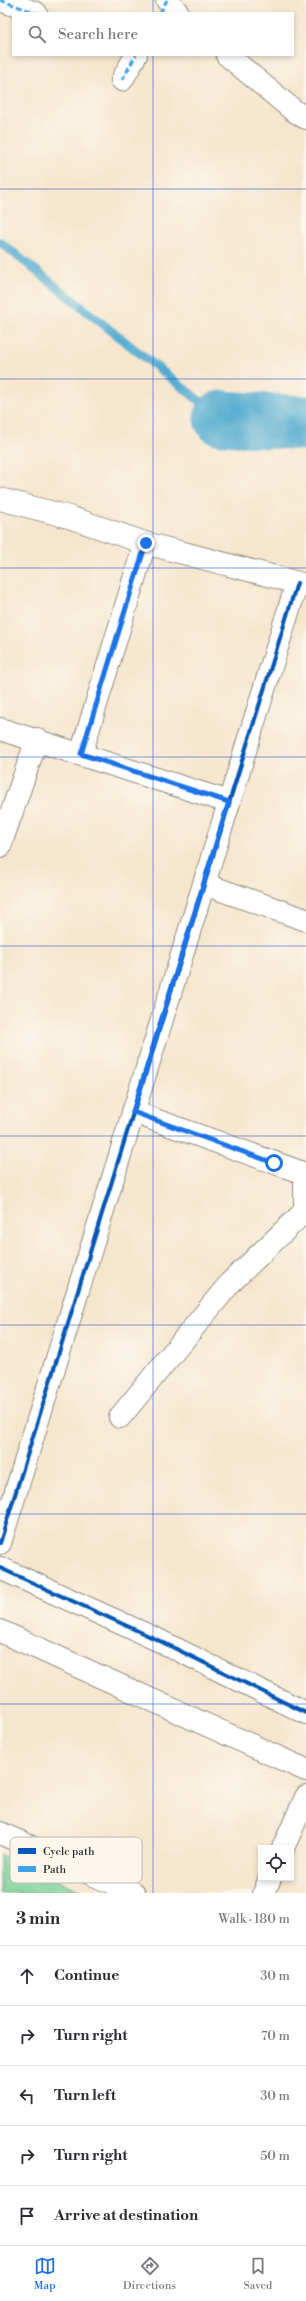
<!DOCTYPE html>
<meta charset="utf-8">
<style>
:root{--surface:#fff;--page:#f7f7f7;--text:#2b2b33;--muted:#7c7c81;--line:#e1e1e2;--accent:#1a73e8}
body{margin:0;font-family:"Libre Bodoni",serif;background:var(--page);color:var(--text)}
.controls{position:absolute;right:12px;bottom:12px;display:grid;overflow:hidden;border-radius:0px;box-shadow:0 2px 6px #0003}
.controls button{width:36px;height:36px;display:grid;place-items:center;padding:0;border:0;border-bottom:1px solid var(--line);background:var(--surface);color:var(--text);font:20px sans-serif}
.stop{position:absolute;width:12px;height:12px;margin:-9px;border:3px solid #1a73e8;border-radius:50%;background:#fff}
.stop.end{background:#1a73e8;border-color:#fff;box-shadow:0 1px 4px #0008}
.list{margin:0;padding:0;list-style:none}
h2{display:flex;justify-content:space-between;align-items:center;height:52px;margin:0;padding:0 16px;font-size:17px}
h2 small{font-size:13px;font-weight:400;color:var(--muted)}
.list li{display:grid;grid-template-columns:26px 1fr auto;gap:12px;align-items:center;box-sizing:border-box;height:60px;padding:0 16px;border-top:1px solid var(--line)}
.list b{display:block;font-size:15px;white-space:nowrap}
.list em{font-size:13px;font-style:normal;color:var(--muted)}
.icon{flex:none;width:22px;height:22px;fill:none;stroke:currentColor;stroke-width:2;stroke-linecap:round;stroke-linejoin:round}
.map{position:relative;flex:none;width:306px;height:1893px;overflow:hidden}
.search{position:absolute;background:var(--surface);box-shadow:0 2px 6px #0003;left:12px;right:12px;top:12px;height:44px;display:flex;align-items:center;gap:10px;box-sizing:border-box;padding:0 14px;border-radius:0px;color:var(--muted);font-size:15px}
.sheet{height:352px;background:var(--surface)}
nav{display:flex;justify-content:space-around;align-items:center;box-sizing:border-box;height:56px;border-top:1px solid var(--line);background:var(--surface);font-size:11px;color:var(--muted)}
nav a{display:grid;justify-items:center;gap:2px}
nav .on{color:var(--accent)}
.map>svg:first-child{display:block}
.green{fill:#77d097;stroke:#517e61}
.lines{fill:none;stroke-linecap:round;stroke-linejoin:round}
.stream{stroke:#53acd0;stroke-width:9}
.river{stroke:#53acd0;stroke-width:55}
.street-casing{stroke:#90887c;stroke-width:24}
.street{stroke:#fff;stroke-width:22}
.quiet{stroke:#3ea3eb;stroke-width:3;stroke-dasharray:6 3;stroke-linecap:butt}
.cycleway-casing{stroke:#fbf7ec;stroke-width:6}
.cycleway{stroke:#0057b8;stroke-width:4}
.route{stroke:#1a73e8;stroke-width:5}
.grid{fill:none;stroke:#1d4ed8;stroke-width:1;stroke-opacity:0.55}
.key{fill:#fbf7ec;stroke:#bdbab2;stroke-width:1}
.key-label{font-size:11px;fill:#2b2b2b}
</style>
<div class="map">
<svg width="306" height="1893" viewBox="0 0 306 1893">
<rect width="100%" height="100%" fill="#fbf7ec"/>
<filter id="ink" filterUnits="userSpaceOnUse"><feTurbulence type="fractalNoise" baseFrequency=".025" numOctaves="2"/><feDisplacementMap in="SourceGraphic" scale="8" xChannelSelector="R" yChannelSelector="G"/><feConvolveMatrix kernelMatrix="1 2 1 2 8 2 1 2 1" color-interpolation-filters="sRGB"/></filter>
<filter id="wash" filterUnits="userSpaceOnUse"><feTurbulence type="fractalNoise" baseFrequency=".012" numOctaves="4" result="noise"/><feDisplacementMap in="SourceGraphic" scale="16" xChannelSelector="R" yChannelSelector="G"/><feGaussianBlur stdDeviation="0.9" result="paint"/><feColorMatrix in="noise" values="0 0 0 0 0 0 0 0 0 0 0 0 0 0 0 0 0 1.4 0 .05"/><feComposite in="paint" operator="in"/></filter>
<g filter="url(#wash)">
<rect width="100%" height="100%" fill="#f6e6ce"/>
<path class="green" d="M0,1854L86,1893H0Z"/>
<g class="lines">
<path class="stream" d="M0,242L221,418"/>
<path class="river" d="M221,418L306,423"/>
</g>
</g>
<g filter="url(#ink)">
<g class="lines">
<defs>
<path id="street" d="M0,0L36,13
M167,0L178,13
M227,55L293,110L306,118
M122,80L136,55
M0,499L69,517L145,543L306,585
M0,729L229,802
M81,754L145,543
M0,846L37,739
M204,884L306,920
M133,1112L306,1174
M120,1417L231,1282L305,1211V1175
M0,1543L297,583
M0,1568L160,1641L306,1713
M0,1631L306,1770
M0,1833L134,1893
M283,1848L306,1797
M264,1893L270,1878"/>
</defs>
<use href="#street" class="street-casing"/>
<use href="#street" class="street"/>
<path class="quiet" d="M0,0L36,13
M160,13L167,0
M122,80L136,55"/>
<defs>
<path id="cycleway" d="M0,1543L297,583
M0,1568L160,1641L306,1713"/>
</defs>
<use href="#cycleway" class="cycleway-casing"/>
<use href="#cycleway" class="cycleway"/>
</g>
</g>
<g class="lines" filter="url(#ink)">
<path class="route" d="M146,543L81,754L229,802L133,1112L274,1163"/>
</g>
<path class="grid" d="M153,0V13M153,55V1893M0,189H306M0,379H306M0,568H306M0,757H306M0,946H306M0,1136H306M0,1325H306M0,1514H306M0,1704H306"/>
<rect x="10" y="1837" width="132" height="46" rx="6" class="key"/>
<rect x="18" y="1848" width="18" height="6" fill="#0057b8"/>
<rect x="18" y="1866" width="18" height="6" fill="#3ea3eb"/>
<g class="key-label">
<text x="43" y="1855">Cycle path</text>
<text x="43" y="1873">Path</text>
</g>
</svg>
<div class="controls">
<button><svg class="icon" aria-label="locate" viewBox="0 0 24 24"><circle cx="12" cy="12" r="6"/><path d="M12 2v4M12 18v4M2 12h4M18 12h4"/></svg></button>
</div>
<div class="stop" style="left:274px;top:1163px"></div>
<div class="stop end" style="left:146px;top:543px"></div>
<div class="search"><svg class="icon" aria-label="search" viewBox="0 0 24 24"><circle cx="10" cy="10" r="6"/><path d="M15 15l6 6"/></svg>Search here</div>
</div>
<section class="sheet">
<h2>3 min<small>Walk · 180 m</small></h2>
<ul class="list">
<li><svg class="icon" aria-label="ahead" viewBox="0 0 24 24"><path d="M12 20V5M6 11l6-6 6 6"/></svg><div><b>Continue</b></div><em>30 m</em></li>
<li><svg class="icon" aria-label="right" viewBox="0 0 24 24"><path d="M7 20v-9h11M14 6l5 5-5 5"/></svg><div><b>Turn right</b></div><em>70 m</em></li>
<li><svg class="icon" aria-label="left" viewBox="0 0 24 24"><path d="M17 20v-9H6M10 6l-5 5 5 5"/></svg><div><b>Turn left</b></div><em>30 m</em></li>
<li><svg class="icon" aria-label="right" viewBox="0 0 24 24"><path d="M7 20v-9h11M14 6l5 5-5 5"/></svg><div><b>Turn right</b></div><em>50 m</em></li>
<li><svg class="icon" aria-label="arrive" viewBox="0 0 24 24"><path d="M6 21V4h12l-3 4 3 4H6"/></svg><div><b>Arrive at destination</b></div></li>
</ul>
</section>
<nav>
<a class="on"><svg class="icon" aria-label="map" viewBox="0 0 24 24"><path d="M3 6l6-2 6 2 6-2v14l-6 2-6-2-6 2zM9 4v14M15 6v14"/></svg>Map</a>
<a><svg class="icon" aria-label="directions" viewBox="0 0 24 24"><path d="M12 3l9 9-9 9-9-9zM9 14v-3h6M13 9l2 2-2 2"/></svg>Directions</a>
<a><svg class="icon" aria-label="saved" viewBox="0 0 24 24"><path d="M7 4h10v16l-5-4-5 4z"/></svg>Saved</a>
</nav>
